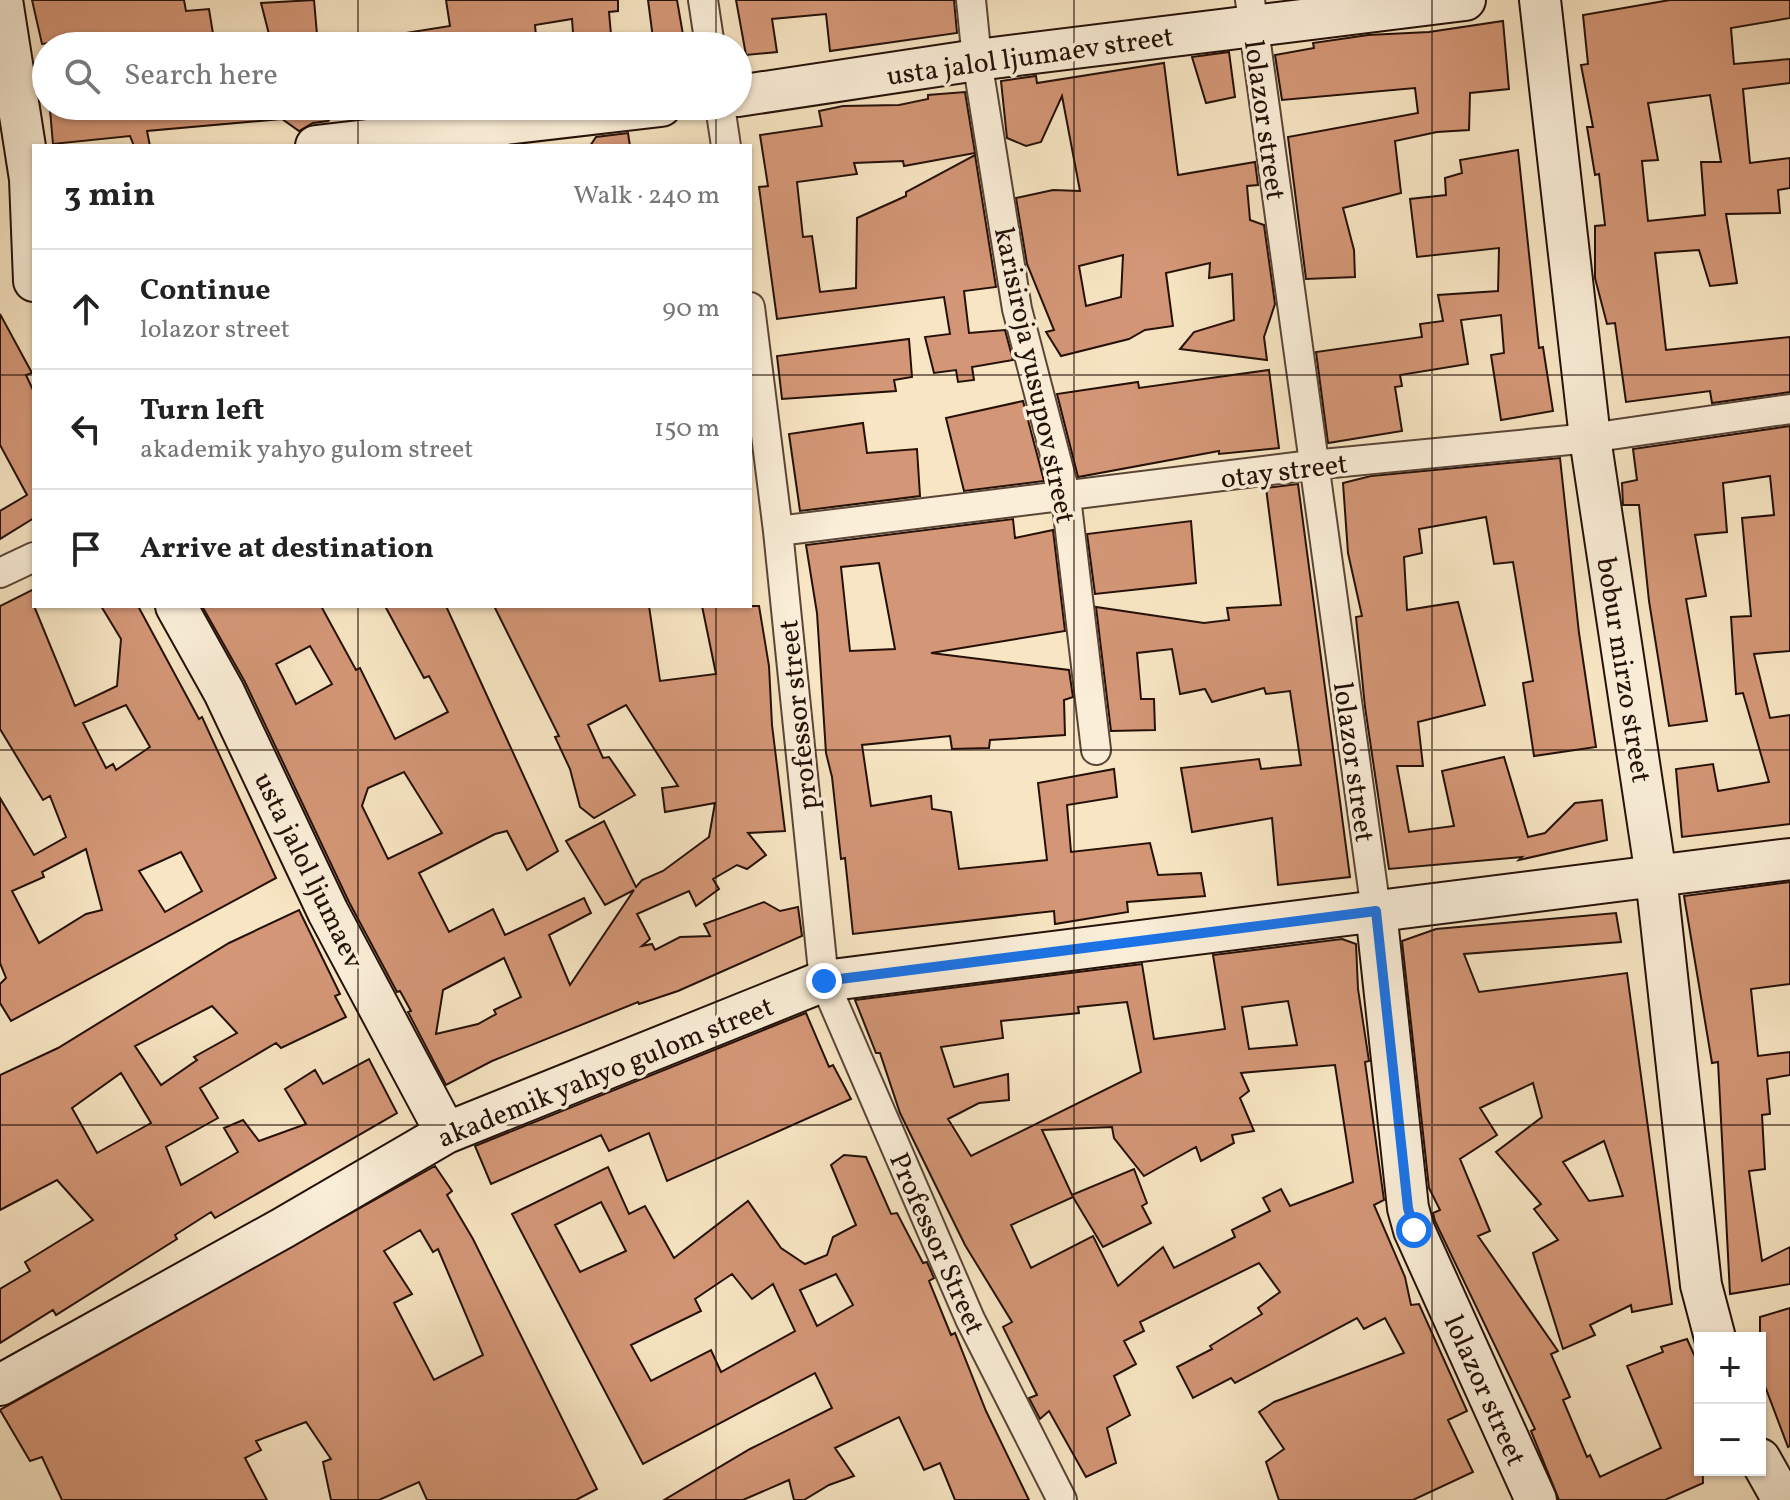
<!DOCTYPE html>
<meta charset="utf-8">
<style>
:root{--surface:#fff;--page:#f2f2f2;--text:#222;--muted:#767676;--line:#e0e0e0}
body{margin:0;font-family:Vollkorn,serif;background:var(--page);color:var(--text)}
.controls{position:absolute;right:24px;bottom:24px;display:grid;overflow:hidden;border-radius:0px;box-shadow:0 2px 6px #0004}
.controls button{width:72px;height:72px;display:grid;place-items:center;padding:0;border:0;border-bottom:2px solid var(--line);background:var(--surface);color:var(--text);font:40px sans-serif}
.stop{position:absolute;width:24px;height:24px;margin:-18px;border:6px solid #1a73e8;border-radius:50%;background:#fff}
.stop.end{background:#1a73e8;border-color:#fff;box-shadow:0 2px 8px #0008}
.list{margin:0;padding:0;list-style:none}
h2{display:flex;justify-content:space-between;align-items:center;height:104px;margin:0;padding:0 32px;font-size:34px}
h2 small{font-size:26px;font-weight:400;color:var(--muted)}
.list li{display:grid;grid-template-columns:52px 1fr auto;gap:24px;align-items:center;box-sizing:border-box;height:120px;padding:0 32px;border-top:2px solid var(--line)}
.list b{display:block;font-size:30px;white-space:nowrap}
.list p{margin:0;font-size:26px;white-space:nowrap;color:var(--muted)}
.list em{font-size:26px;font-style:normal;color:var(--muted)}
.icon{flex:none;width:44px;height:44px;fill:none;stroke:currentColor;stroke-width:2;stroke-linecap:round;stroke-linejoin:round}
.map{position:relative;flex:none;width:1790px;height:1500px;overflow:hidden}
.search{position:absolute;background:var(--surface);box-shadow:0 2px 6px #0004;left:32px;top:32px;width:720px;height:88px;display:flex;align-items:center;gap:20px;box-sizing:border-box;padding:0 28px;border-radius:44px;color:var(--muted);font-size:30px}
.panel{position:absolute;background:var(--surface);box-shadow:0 2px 6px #0004;left:32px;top:144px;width:720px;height:464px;border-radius:0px}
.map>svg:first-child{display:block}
.building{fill:#d39676;stroke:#251008;stroke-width:2;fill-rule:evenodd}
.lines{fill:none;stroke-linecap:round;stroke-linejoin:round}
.street-casing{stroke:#5a4537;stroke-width:32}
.secondary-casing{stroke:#251008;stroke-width:44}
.street{stroke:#faeed8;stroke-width:28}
.secondary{stroke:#faeed8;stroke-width:40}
.route{stroke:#1a73e8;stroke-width:10}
.grid{fill:none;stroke:#251008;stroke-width:2;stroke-opacity:0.55}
.labels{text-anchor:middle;stroke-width:7;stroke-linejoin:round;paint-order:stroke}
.street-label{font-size:28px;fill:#251008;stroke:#faeed8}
</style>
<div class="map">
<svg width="1790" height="1500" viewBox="0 0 1790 1500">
<rect width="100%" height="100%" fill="#f7e5c3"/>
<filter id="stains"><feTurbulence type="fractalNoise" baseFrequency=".0025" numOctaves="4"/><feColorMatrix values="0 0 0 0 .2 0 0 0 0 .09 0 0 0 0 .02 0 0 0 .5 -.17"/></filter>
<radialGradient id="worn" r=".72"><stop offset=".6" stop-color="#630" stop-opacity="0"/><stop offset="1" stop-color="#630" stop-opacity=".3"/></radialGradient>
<path class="building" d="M32,0H184L186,11L209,9L215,46H95L94,37L42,44Z
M314,0L318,46H272L261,3Z
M446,0H618V11L609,12L612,46H574L572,19L535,25L537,46H394L393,35L450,26Z
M648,0H677L685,46H654Z
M736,0H954L957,33L830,51L826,14L772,19L777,52L746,55Z
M1670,0H1790V18L1731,28L1734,64L1790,59V83L1743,89L1750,163L1790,158V188L1778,190L1780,213L1726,214L1737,283L1710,286L1699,250L1655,253L1666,350L1790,337V392L1712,403L1710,391L1626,402L1615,323L1607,324L1595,278V226L1605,225L1599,174L1595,175L1587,127H1593L1581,65L1588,64L1583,15ZM1710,95L1721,162H1701L1705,215L1648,221L1642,161L1658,160L1648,103Z
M1503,21L1509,89L1470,93L1469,130L1437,132L1395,141L1401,193L1343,208L1354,250L1355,277L1306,279L1288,137L1418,113L1415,88L1282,100L1275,55L1314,48L1313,43L1368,35L1429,32Z
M1229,52L1235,97L1206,103L1192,57Z
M1164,63L1178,175L1255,162L1258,185L1247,186L1250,220L1264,225L1275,304L1264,337L1267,360L1180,349L1194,332L1234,320L1232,274L1209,278L1210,263L1166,273L1173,326L1145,330L1129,339L1061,356L1046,332L1054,330L1027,264L1016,198L1053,190L1080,191L1062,96L1041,142L1026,146L1007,138L1001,81L1036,76L1037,83ZM1123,255L1121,297L1086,306L1079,266Z
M965,92L975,153L904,166L903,161L854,163L857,174L797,182L803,237L812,236L820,292L856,288L857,218L906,196V192L975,155L996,287L964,291L969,333L1005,330L1013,360L972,367L974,380L958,382L956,370L934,373L925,337L950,334L944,297L777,319L759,187L768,186L760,135L822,126L819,111L843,106L899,105L928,99V95Z
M68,106H343L328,121L313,123L299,131L282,119L147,131L150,146H134L130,136L53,144L50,110Z
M628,133L630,146H590L596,137Z
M1518,150L1539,348L1543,347L1553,411L1501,420L1491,355L1504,353L1501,315L1461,320L1468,364L1400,375L1402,386L1395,387L1402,431L1328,443L1316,352L1422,337L1420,324L1443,321L1438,295L1498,291L1499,248L1417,257L1410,199L1446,195L1445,178L1462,173L1460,160Z
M0,314L32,373L26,375L34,392V518L0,539V511L27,495L0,445Z
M909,339L912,377L894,380L896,391L782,399L777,356Z
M1269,370L1279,448L1219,454V451L1078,477L1057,394L1138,382L1139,388Z
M1023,401L1044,481L964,491L946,418Z
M863,423L867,453L917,449L920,496L800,511L789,434Z
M1790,426V651L1754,654L1770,718L1790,715V824L1682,837L1676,769L1713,764L1718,791L1769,782L1743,693L1736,694L1731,617L1751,616L1742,518L1774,515L1770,476L1723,483L1727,532L1695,535L1706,596L1686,599L1707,721L1669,726L1649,601L1639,505H1623L1622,483L1637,480L1633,449Z
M1560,458L1579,633L1596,747L1534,756L1523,683L1533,681L1513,562L1494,564L1486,517L1419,529L1422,553L1404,557L1407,610L1458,602L1485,705L1418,722L1423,766H1397L1409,832L1454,826L1442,771L1504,757L1528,837L1545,833L1575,803L1602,800L1607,840L1519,860L1522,857L1389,869L1365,707L1356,617L1362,616L1348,553L1343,483L1371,476Z
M1298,484L1350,877L1278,885L1272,818L1192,832L1181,768L1259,759L1261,769L1301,765L1290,691L1266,694L1264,688L1212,702L1205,689L1180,694L1172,649L1137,653L1141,699H1154L1155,730L1111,731L1096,607L1204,623L1229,620L1227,608L1281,605L1266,488Z
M1013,519L1015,538L1053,530L1065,631L931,653L1069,670L1073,697L1064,700L1065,735L990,740L989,748L952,749L950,736L862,745L871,806L931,796L932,809L951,812L959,869L1047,860L1038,783L1114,769L1117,797L1067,805L1071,852L1150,843L1158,875L1201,873L1205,896L1127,902L1128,912L1055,924L1054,911L853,934L845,858L841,859L832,777L826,753L817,613L806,545ZM879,563L895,649L850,651L841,567Z
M1191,521L1196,583L1095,594L1087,534Z
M34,589V606L75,706L117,686L121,639L101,606H138L199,719L202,717L276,878L11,1021L0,1003V984L6,978L0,963V798L34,855L66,837L50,796L43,800L0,729V606ZM126,705L150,747L116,770L113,764L106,768L83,723ZM86,849L102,910L86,914L39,943L12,891L44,877L42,872ZM181,852L202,891L165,912L139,871Z
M202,606H321L356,670L360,668L395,739L448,712L429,676L424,678L385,606H446L558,851L527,870L507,831L495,834L419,873L449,932L493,909L505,935L584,898L591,913L549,935L570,985L634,890L605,905L566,841L604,821L636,887L642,880L663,871L709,837L715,803L665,812L662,788L678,786L626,705L588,725L603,758L609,757L635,795L594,818L580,807L570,769L555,737L559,736L494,606H649L660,681L716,674L702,606H759L769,666L772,725L785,831L748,833L766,855L747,869L737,865L713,879L719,889L696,906L689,891L637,914L650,939L642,946L652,944L655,950L680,937L710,936L704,924L764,902L780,911L798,907L802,936L678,991L639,1004L638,1002L492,1061L446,1085L408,1012L411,1011L400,991L397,992L349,902L245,682ZM310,646L332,684L296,704L276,664ZM404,772L442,833L388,859L362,806L368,788ZM504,958L521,997L494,1010L496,1014L478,1024L436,1034L443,990Z
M1790,882V984L1751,989L1758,1056L1790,1052V1075L1767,1079L1770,1114L1762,1115L1765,1169L1749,1171L1762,1261L1790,1247V1284L1730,1294L1718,1062L1712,1063L1684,896Z
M299,910L340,994L335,996L346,1017L281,1048L276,1043L200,1088L218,1118L166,1147L181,1185L238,1152L224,1128L243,1120L259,1141L306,1124L285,1089L315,1070L323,1084L369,1059L397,1113L215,1218L211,1212L175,1235L177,1239L56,1315L53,1310L0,1343V1289L30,1271L25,1262L93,1220L57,1180L0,1210V1075L58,1048L229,943ZM212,1006L237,1033L194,1057L197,1060L161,1085L135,1046ZM121,1073L151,1123L97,1153L72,1108Z
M1616,913L1621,942L1464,954L1479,992L1627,973L1672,1304L1632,1312L1631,1305L1590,1325L1595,1335L1563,1349L1533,1253L1558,1240L1534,1209L1541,1204L1496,1152L1542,1117L1533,1083L1480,1108L1497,1135L1460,1159L1490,1231L1478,1236L1558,1351L1551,1354L1570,1397L1563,1400L1587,1457L1590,1455L1600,1477L1661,1448L1627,1366L1663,1352L1661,1347L1687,1339L1700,1368L1703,1483L1665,1500H1559L1531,1431L1535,1429L1435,1221L1433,1213L1440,1210L1429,1188L1402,941L1436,929ZM1604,1141L1623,1196L1589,1201L1563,1162Z
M1342,939L1356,944L1358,989L1369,1061L1365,1062L1384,1200L1374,1205L1405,1277L1411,1305L1419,1304L1467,1411L1448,1420L1473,1472L1413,1500H1279L1266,1462L1284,1449L1259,1412L1274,1402L1404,1353L1385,1318L1364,1329L1357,1318L1235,1383L1231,1378L1193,1398L1177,1367L1212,1349L1210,1346L1262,1314L1258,1308L1280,1292L1259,1263L1140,1322L1144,1331L1124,1341L1136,1364L1114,1376L1130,1415L1107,1428L1116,1463L1086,1477L1049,1411L1040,1419L1029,1398L1037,1395L1003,1327L1012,1322L965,1245L900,1113L880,1053H876L855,1000L1142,964L1154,1039L1225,1029L1213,955ZM1288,1001L1297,1045L1249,1049L1242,1007ZM1127,1002L1141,1072L971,1156L948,1119L979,1103L1009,1100L1008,1074L954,1087L941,1047L1003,1038L1001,1021L1079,1013L1078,1007ZM1335,1065L1353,1182L1290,1206L1281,1189L1263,1198L1270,1211L1232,1230L1235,1237L1174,1268L1163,1247L1118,1286L1093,1236L1031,1268L1011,1225L1073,1197L1103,1247L1151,1223L1142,1206L1147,1203L1134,1169L1072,1195L1042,1130L1112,1127L1114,1138L1144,1176L1196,1147L1201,1161L1234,1143L1232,1135L1254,1131L1240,1098L1249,1091L1241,1073Z
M806,1013L829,1067L833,1065L851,1099L667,1181L649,1133L609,1151L601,1135L491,1184L475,1146Z
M844,1155L866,1157L891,1214L897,1213L923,1263L927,1262L934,1278L929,1281L951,1335L955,1333L986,1411L1029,1500H955L940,1463L924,1470L899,1417L835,1448L854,1476L829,1485L804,1500H794L789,1480L743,1500H664L750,1449L832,1408L815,1373L643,1464L512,1214L608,1167L629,1214L645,1206L674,1258L748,1201L781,1248L805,1264L827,1255L833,1237L856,1225L831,1165ZM601,1202L626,1251L580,1272L555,1225ZM732,1274L752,1299L773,1284L795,1331L721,1372L711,1350L651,1381L631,1345L701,1311L695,1299ZM836,1274L853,1305L817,1326L800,1290Z
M435,1166L452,1191L447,1195L473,1239L597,1489L576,1500H427L419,1482L379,1500H331L323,1462L331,1459L306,1422L256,1441L261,1450L245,1458L267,1500H62L42,1457L30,1461L0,1410ZM420,1230L433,1252L438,1249L483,1355L434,1380L394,1303L412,1294L384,1251Z
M1790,1308V1446L1788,1447L1760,1373V1317Z"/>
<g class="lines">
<defs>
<path id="street" d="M703,0L710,46
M971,0L977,60L1017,309L1066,497L1096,750
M1250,0L1376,911
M720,106L726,146
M750,307L778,531L824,981L970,1319L1062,1500
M778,531L1312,465L1590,438L1790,409
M0,573L34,557"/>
<path id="secondary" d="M2,0L30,179L34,281
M1540,0L1590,438L1656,876L1701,1285L1715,1338
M738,96L977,60L1465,0
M316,146L661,106
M176,606L224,692L328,912L446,1133
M1376,911L1408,1208L1414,1230L1536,1500
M0,1385L283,1228L446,1133L824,981L1790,859
M1760,1459L1783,1500"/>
</defs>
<use href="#street" class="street-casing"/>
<use href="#secondary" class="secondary-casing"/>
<use href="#street" class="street"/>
<use href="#secondary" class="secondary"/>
</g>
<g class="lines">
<path class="route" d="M824,981L1376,911L1408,1208L1414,1230"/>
</g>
<path class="grid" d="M358,0V46M716,0V46M1074,0V1500M1432,0V1500M358,106V146M716,106V146M0,375H34M750,375H1790M358,606V1500M716,606V1500M0,750H1790M0,1125H1790"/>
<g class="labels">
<g class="street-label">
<text transform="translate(1030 55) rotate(-8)" y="10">usta jalol ljumaev street</text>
<text transform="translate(1266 120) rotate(82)" y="10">lolazor street</text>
<text transform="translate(1036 375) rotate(78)" y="10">karisiroja yusupov street</text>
<text transform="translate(1284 470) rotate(-7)" y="10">otay street</text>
<text transform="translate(1625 670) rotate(81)" y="10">bobur mirzo street</text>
<text transform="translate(797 715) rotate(-96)" y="10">professor street</text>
<text transform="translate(1355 762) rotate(82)" y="10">lolazor street</text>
<text transform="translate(310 870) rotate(64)" y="10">usta jalol ljumaev</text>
<text transform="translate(605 1071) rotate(-22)" y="10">akademik yahyo gulom street</text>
<text transform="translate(938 1243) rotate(66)" y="10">Professor Street</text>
<text transform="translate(1486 1390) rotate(66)" y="10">lolazor street</text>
</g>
</g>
<rect width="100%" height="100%" filter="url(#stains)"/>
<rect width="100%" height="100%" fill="url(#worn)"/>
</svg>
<div class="controls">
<button>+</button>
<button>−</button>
</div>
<div class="stop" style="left:1414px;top:1230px"></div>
<div class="stop end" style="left:824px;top:981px"></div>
<div class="search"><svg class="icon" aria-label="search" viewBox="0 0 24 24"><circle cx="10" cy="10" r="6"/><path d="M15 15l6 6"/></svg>Search here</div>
<section class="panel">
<h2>3 min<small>Walk · 240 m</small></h2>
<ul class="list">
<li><svg class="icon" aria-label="ahead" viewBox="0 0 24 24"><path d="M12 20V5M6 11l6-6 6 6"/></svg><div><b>Continue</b><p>lolazor street</p></div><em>90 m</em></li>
<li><svg class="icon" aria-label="left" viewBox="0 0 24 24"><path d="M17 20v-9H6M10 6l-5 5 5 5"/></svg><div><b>Turn left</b><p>akademik yahyo gulom street</p></div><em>150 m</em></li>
<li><svg class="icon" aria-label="arrive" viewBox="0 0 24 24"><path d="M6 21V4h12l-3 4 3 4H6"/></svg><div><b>Arrive at destination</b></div></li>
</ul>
</section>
</div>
